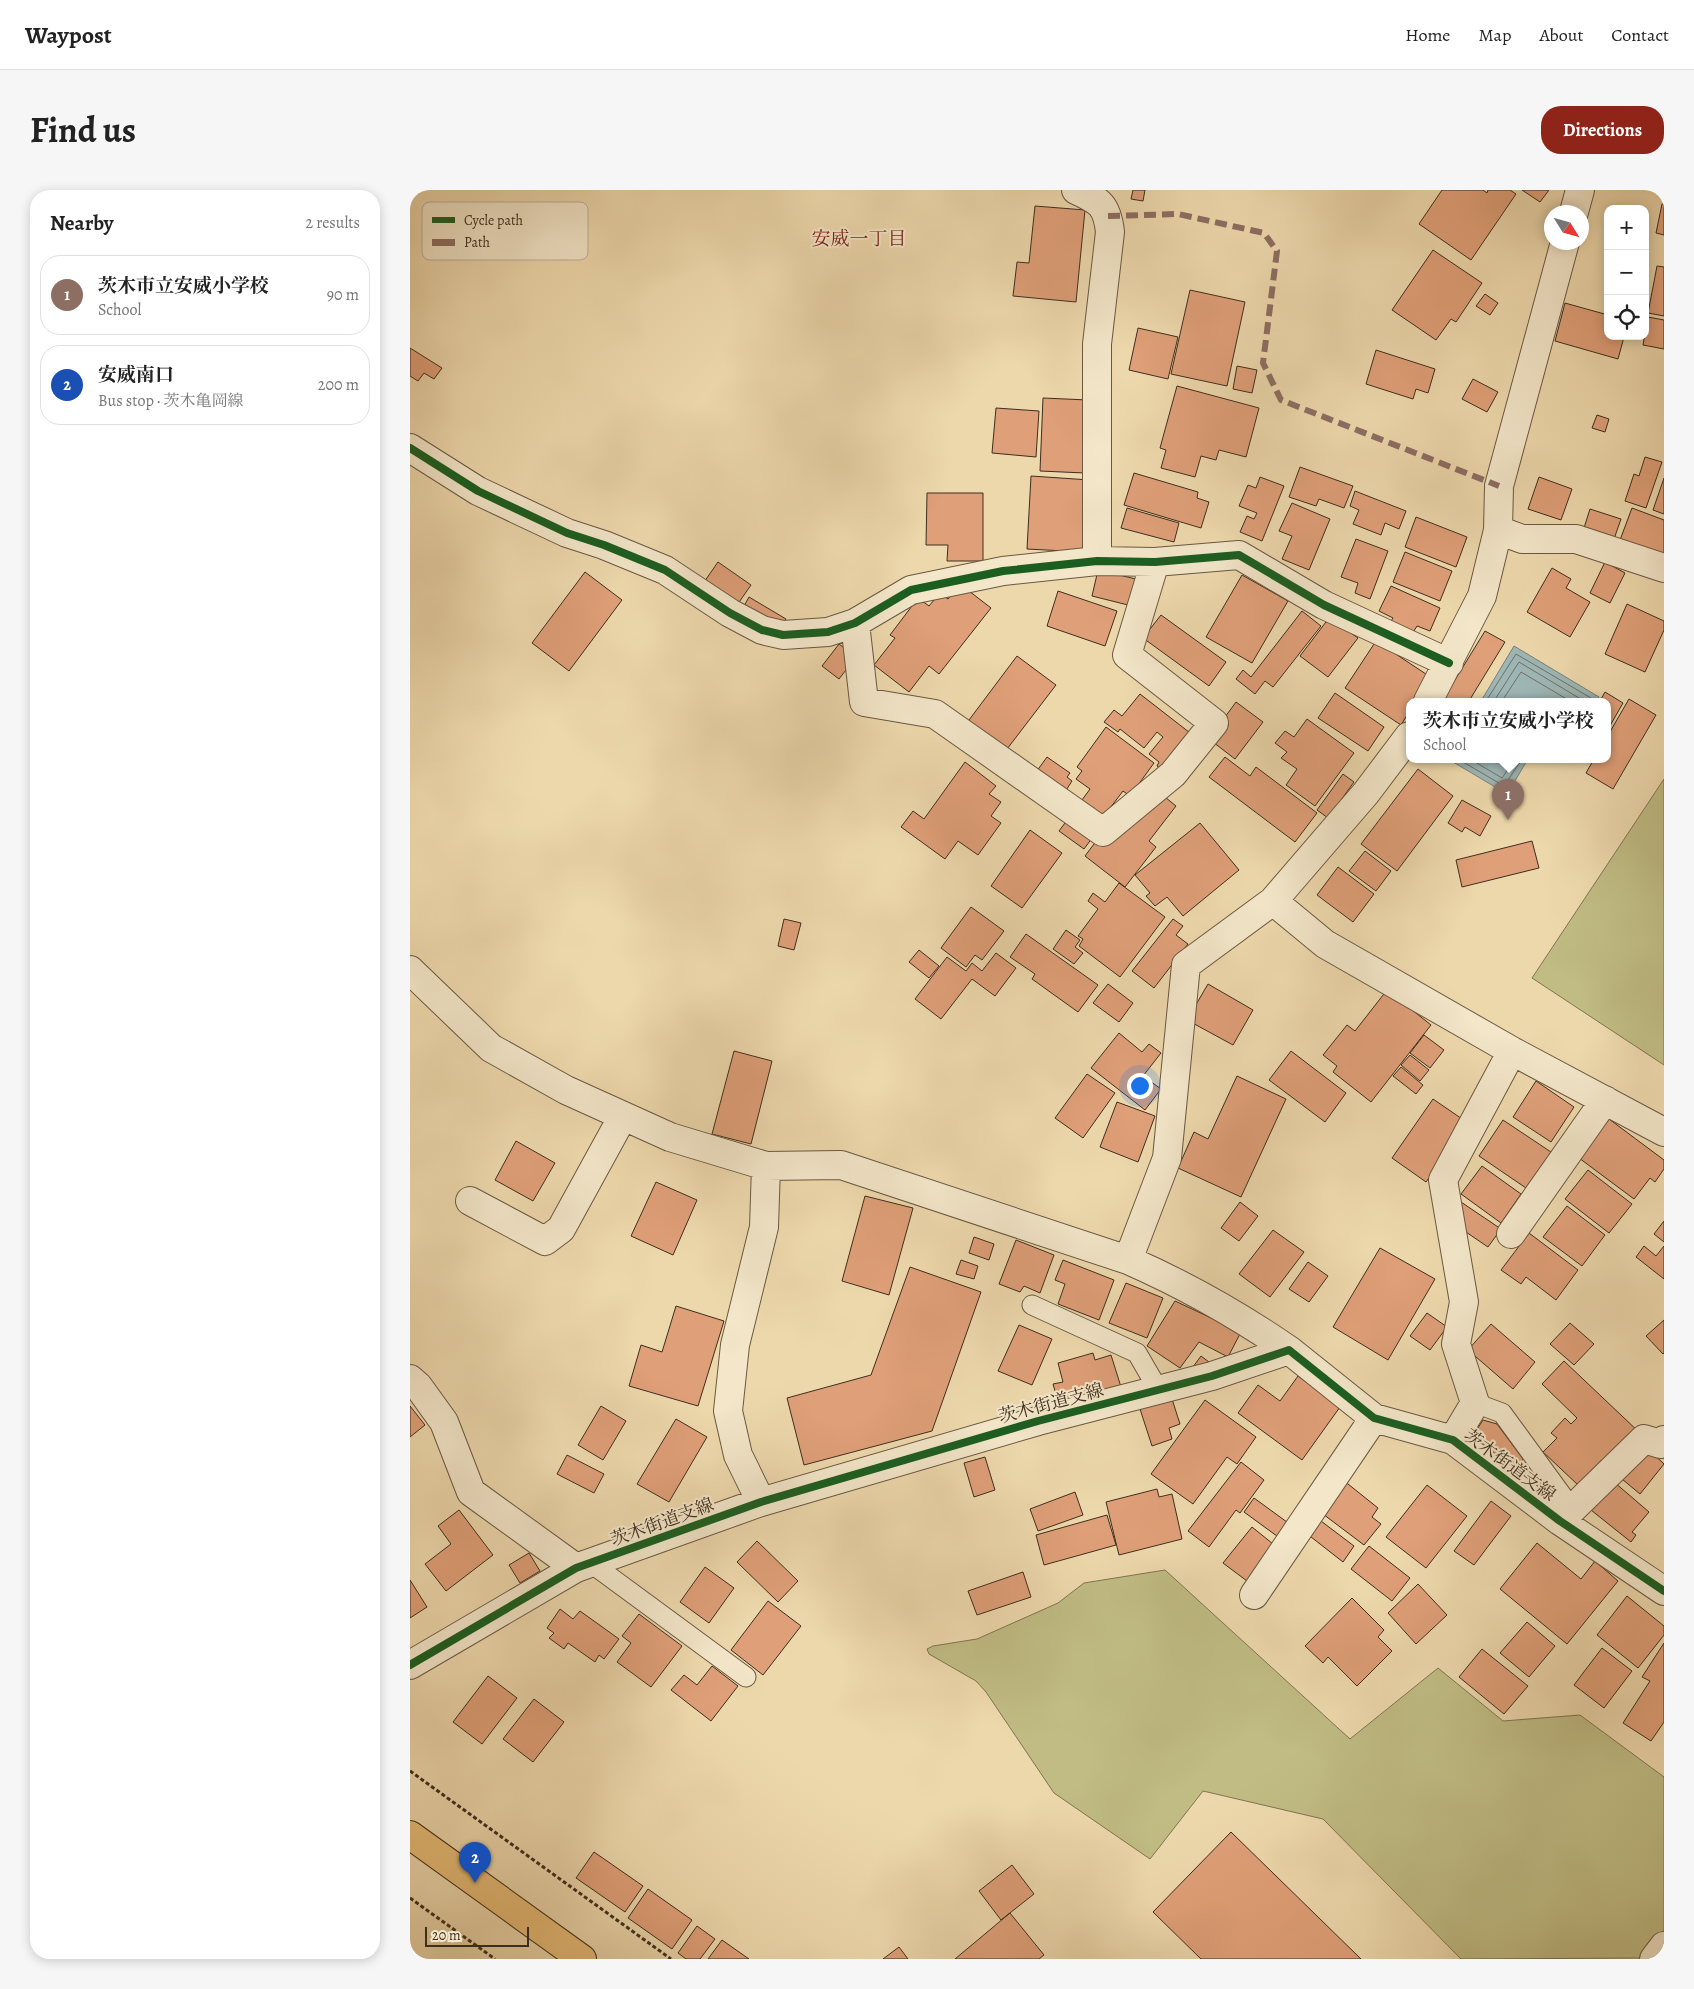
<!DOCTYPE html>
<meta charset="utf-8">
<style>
:root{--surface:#fff;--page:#f6f6f6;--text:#222;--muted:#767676;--line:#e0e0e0;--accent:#8f2418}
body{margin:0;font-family:Alegreya,"Noto Serif JP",serif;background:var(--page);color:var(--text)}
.controls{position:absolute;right:15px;top:15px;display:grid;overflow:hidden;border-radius:10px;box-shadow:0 2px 12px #0003}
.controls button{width:45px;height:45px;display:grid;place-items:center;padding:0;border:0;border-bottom:1px solid var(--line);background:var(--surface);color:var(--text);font:25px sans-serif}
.compass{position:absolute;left:1134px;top:15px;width:45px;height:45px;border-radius:50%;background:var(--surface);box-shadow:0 2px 12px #0003;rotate:127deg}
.scale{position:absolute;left:15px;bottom:12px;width:104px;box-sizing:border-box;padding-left:5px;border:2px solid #3e2e1e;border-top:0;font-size:14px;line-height:18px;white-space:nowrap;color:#3e2e1e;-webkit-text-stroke:4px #f3e6c9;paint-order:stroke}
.you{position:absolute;left:729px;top:895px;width:18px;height:18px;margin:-12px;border:4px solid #fff;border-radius:50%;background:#1a73e8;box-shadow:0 0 0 8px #1a73e833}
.badge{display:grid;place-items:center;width:32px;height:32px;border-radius:50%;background:var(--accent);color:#fff;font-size:16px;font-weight:700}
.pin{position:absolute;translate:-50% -41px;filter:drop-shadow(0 1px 2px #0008)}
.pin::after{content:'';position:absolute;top:26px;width:18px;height:15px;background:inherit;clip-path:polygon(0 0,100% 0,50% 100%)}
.popup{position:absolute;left:996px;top:508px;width:205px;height:65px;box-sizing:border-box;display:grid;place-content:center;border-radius:10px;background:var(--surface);filter:drop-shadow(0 1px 4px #0005);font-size:16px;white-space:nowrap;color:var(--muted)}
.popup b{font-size:19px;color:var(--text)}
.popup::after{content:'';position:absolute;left:50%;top:100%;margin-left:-10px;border:10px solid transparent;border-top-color:var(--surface)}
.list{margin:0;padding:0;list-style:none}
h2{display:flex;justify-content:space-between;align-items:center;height:65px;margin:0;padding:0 20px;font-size:21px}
h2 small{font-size:16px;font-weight:400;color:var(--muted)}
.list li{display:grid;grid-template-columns:32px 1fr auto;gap:15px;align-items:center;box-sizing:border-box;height:80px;margin:0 10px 10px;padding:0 10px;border:1px solid var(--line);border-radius:20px}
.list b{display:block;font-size:19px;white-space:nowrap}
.list p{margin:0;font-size:16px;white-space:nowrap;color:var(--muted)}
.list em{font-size:16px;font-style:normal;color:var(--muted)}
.icon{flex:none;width:28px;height:28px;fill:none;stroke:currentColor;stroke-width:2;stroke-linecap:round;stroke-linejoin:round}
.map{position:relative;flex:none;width:1254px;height:1769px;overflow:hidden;border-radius:20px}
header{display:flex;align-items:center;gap:30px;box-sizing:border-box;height:70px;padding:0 25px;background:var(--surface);border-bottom:1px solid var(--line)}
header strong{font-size:24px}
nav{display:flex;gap:28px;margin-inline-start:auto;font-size:18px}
.intro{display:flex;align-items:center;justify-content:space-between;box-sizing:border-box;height:120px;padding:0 30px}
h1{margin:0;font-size:35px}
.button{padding:12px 22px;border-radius:20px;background:var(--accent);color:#fff;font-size:18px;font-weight:700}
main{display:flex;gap:30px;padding:0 30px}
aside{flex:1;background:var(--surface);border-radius:20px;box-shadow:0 2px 12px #0003}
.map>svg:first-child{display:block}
.green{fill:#c0bc84;stroke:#7f7551}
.water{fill:#9eb7b5;stroke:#788079}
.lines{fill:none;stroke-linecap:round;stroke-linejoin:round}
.shore{stroke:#6e726a;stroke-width:1}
.building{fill:#df9f78;stroke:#3e2e1e}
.lane-casing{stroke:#6a5842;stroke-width:21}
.street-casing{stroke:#6a5842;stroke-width:30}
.primary-casing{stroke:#3e2e1e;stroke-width:30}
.path{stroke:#3e2e1e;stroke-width:3;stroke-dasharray:4 2.5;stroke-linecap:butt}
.lane{stroke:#f3e6c9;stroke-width:19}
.street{stroke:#f3e6c9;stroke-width:28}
.primary{stroke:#e6bc76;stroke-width:28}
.quiet{stroke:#8d6e63;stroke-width:6;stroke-dasharray:12 6;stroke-linecap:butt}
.cycleway-casing{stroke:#f3e6c9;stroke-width:11}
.cycleway{stroke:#1b5e20;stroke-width:8}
.labels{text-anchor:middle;stroke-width:4;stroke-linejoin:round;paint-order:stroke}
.street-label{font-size:18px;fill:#3e2e1e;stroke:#f3e6c9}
.neighbourhood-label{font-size:19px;fill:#7a1f14;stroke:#f3e6c9}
.key{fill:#f3e6c9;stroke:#bdaf96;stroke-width:1}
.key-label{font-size:14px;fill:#3e2e1e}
</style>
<header>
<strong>Waypost</strong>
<nav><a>Home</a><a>Map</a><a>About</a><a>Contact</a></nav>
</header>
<div class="intro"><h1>Find us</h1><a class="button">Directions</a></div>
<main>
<aside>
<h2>Nearby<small>2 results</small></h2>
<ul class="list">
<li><span class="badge" style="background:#8d6e63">1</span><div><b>茨木市立安威小学校</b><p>School</p></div><em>90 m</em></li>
<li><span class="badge" style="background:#1a4fb4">2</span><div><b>安威南口</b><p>Bus stop · 茨木亀岡線</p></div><em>200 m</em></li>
</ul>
</aside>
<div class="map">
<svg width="1254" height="1769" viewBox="0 0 1254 1769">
<rect width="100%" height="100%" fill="#edd8ac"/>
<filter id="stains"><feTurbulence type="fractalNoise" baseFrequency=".004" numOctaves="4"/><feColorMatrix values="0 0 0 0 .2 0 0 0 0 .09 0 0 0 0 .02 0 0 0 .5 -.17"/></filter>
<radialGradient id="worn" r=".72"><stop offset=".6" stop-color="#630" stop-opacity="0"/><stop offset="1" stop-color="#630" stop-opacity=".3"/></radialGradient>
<path class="green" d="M1254,589V875L1122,788Z
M755,1380L940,1549L1028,1478L1093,1531L1170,1525L1254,1587V1742L1236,1768L1051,1769L913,1629L793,1601L740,1669L644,1603L576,1502L566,1491L519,1464L517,1459L523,1456L567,1449L648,1413L674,1393Z"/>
<path class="water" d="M1104,456L1189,507L1186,511H1071Z
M1038,569H1118L1097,604Z"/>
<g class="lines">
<path class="shore" d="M1076,511L1106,464L1181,508L1182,511
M1084,511L1109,472L1174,511
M1092,511L1111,482L1160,511
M1048,569L1094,596L1112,569
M1060,569L1092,588L1105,569"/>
</g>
<path class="building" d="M723,0H735L733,11L721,9Z
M1032,0H1073L1077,3L1078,0H1100L1106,4L1061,70L1009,34Z
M1112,0H1139L1130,12Z
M1252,14H1254V45L1246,43Z
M625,16L675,20L666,112L603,106L607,72L619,73Z
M1023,60L1072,93L1046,132L1041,129L1026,150L982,120Z
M1247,76L1254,77V126L1238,123Z
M780,100L835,112L817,196L761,184Z
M1075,104L1088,113L1080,125L1066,116Z
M1155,113L1198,125V146L1214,147L1208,169L1145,151Z
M1238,127L1254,130V159L1233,155Z
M728,138L768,147L758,189L719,180Z
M0,158L32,178L24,189L14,183L8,191L0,186Z
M966,160L1025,179L1018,203L1006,199L1003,209L956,194Z
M827,176L847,180L842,203L823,199Z
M1063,189L1088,202L1077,222L1052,209Z
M767,196L849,218L836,267L809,260L806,270L791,266L785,287L751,278L756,260L750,258Z
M633,208L678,210L675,283L630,281Z
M586,218L629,221L626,267L582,263Z
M1187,225L1199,229L1195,242L1182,238Z
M1235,267L1252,272L1236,318L1215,311L1224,284L1229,286Z
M890,277L943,296L934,318L909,309L906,316L879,307Z
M724,283L788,302L787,308L799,312L791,338L714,315Z
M621,286L680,290L675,362L617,359Z
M850,287L874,296L852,351L830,342L837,326L844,329L847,323L829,316L838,295L846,298Z
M1129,287L1162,299L1151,330L1118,319Z
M1254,288V324L1243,320Z
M945,301L996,321L989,339L975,333L971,345L943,334L949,320L940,316Z
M517,303H573V371H537L538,355H516Z
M882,313L920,329L899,380L872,369L882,346L869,341Z
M717,318L769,333L764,352L711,338Z
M1222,318L1254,330V365L1210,350Z
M1180,319L1211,329L1204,349L1174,338Z
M1006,327L1057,347L1046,377L995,357Z
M946,349L978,361L960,409L945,403L948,393L931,387Z
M995,362L1042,381L1030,411L983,392Z
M308,372L341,395L325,418L292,395Z
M1195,372L1215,383L1200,413L1180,403Z
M1142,378L1161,389L1156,398L1180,412L1160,447L1117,422Z
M688,380L726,389L718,415L682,406Z
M175,382L212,410L159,481L122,453Z
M832,385L878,411L842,473L796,447Z
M550,394L581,418L529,484L519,476L499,502L464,475L485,448L480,445L508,408L519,416L530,403L538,409Z
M981,396L1030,418L1020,441L1007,436L1002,444L979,434L983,428L969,421Z
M648,401L707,421L695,456L637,436Z
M339,407L376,429L369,439L333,418Z
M1217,414L1254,431V440L1235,482L1195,464Z
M892,421L911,436L863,497L855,491L845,504L826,489L833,480L841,487Z
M751,425L816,472L799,496L733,448Z
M919,428L948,448L918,487L890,466Z
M1075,441L1095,452L1059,511H1032Z
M966,451L1022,488L1006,511H999V522L991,535L935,498Z
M429,454L446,467L429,489L412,476Z
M607,466L646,495L594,563L556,534Z
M1195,502L1213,513L1197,541V511H1190Z
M925,503L974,537L958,561L908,528Z
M730,504L784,546L756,583L747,576L749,572L739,564L753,547L747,542L734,558L710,539L708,542L694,532L704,520L712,526Z
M1219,509L1246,525L1203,599L1176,583L1184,569H1197V547Z
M826,512L853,532L825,569L799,549Z
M897,529L944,563L905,616L876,595L887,579L871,568L877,562L865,553L875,541L884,547Z
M696,537L744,573L720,606L713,601L694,626L672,610L680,599L666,589L672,581L667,577Z
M637,567L660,583L657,587L662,591L653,605L624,585Z
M815,567L840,586L846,577L907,623L885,652L799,587Z
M555,572L586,596L579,604L591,612L581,626L591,633L568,665L548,651L535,669L491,637L503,621L514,629Z
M1008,579L1043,606L987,681L951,654Z
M933,584L944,592L918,628L907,620Z
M750,603L766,616L739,651L746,657L715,697L675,666L687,650Z
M1052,610L1081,626L1070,646L1055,637L1052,642L1038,633Z
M661,625L685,644L674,659L649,641Z
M790,633L829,680L773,726L757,707L745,716L736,706L740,703L725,685Z
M620,640L652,663L612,718L581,696Z
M1122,651L1129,678L1052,697L1046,670Z
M955,661L981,681L966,701L939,681Z
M928,677L964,704L943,732L907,705Z
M709,693L755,727L710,787L669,756L673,749L668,746L688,719L678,711L683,703L695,712Z
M561,717L594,741L572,770L565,765L556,777L531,758Z
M374,729L391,733L384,760L368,756Z
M763,729L773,736L766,745L778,754L744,798L722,781Z
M656,740L670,750L665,757L673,763L664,774L643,759Z
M616,744L688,795L668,822L622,789L625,784L600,767Z
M509,760L529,776L519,788L499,772Z
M586,763L606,778L585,806L562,789L531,829L505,809L537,767L556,781L562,773L572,781Z
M698,794L723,813L709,832L683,813Z
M798,794L843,820L823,855L777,830Z
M977,800L1021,835L961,912L923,882L927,876L913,865L937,835L945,841Z
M709,843L732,862L739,854L751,863L733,886L751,899L735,920L681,878Z
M1014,845L1034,860L1020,878L1000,863Z
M324,861L362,871L341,954L302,944Z
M881,861L936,903L915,932L859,890Z
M1000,865L1019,880L1010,891L991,875Z
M991,877L1013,895L1006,904L983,886Z
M677,884L705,903L673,948L645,928Z
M827,886L876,909L831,1007L768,978L784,942L798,949Z
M1126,891L1164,917L1141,952L1103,927Z
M1023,909L1058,933L1016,992L982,968Z
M707,912L745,926L728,972L690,957Z
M1199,929L1254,970V979L1245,992L1240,988L1224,1009L1169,968Z
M1093,930L1141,962L1116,998L1069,966Z
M106,951L145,973L123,1011L85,990Z
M1072,976L1111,1004L1091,1033L1051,1004Z
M1178,980L1222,1014L1199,1043L1155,1009Z
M246,992L287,1010L263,1065L221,1046Z
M455,1006L503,1018L479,1105L432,1091Z
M830,1012L848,1026L829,1051L811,1038Z
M1051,1012L1091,1039L1078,1057L1053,1040L1047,1019Z
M1157,1016L1195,1045L1172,1076L1133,1047Z
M1254,1031V1052L1244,1044Z
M863,1040L894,1062L860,1107L829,1084Z
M1119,1043L1168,1080L1146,1110L1116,1087L1111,1094L1091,1080Z
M564,1047L584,1054L579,1070L559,1063Z
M606,1050L644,1065L630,1103L614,1096L610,1102L589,1094Z
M1234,1056L1246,1066L1254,1056V1089L1226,1067Z
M970,1058L1025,1089L978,1170L923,1137Z
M551,1070L568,1076L564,1089L546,1084Z
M653,1070L704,1090L689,1130L648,1114L655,1094L645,1090Z
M898,1072L918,1086L899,1112L879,1099Z
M500,1077L571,1102L522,1241L394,1275L377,1208L461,1185Z
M716,1093L753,1108L737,1148L699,1133Z
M765,1111L831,1142L818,1167L789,1152L770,1178L737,1156Z
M266,1116L314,1131L288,1216L219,1196L231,1155L252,1162Z
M1017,1123L1037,1137L1020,1160L1000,1146Z
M1254,1130V1163L1253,1164L1236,1146Z
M1160,1133L1184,1154L1164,1175L1140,1154Z
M1081,1134L1125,1172L1103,1199L1058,1160Z
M609,1135L642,1149L622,1195L588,1181Z
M683,1163L685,1170L701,1165L711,1197L649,1215L643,1194L653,1192L648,1173Z
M791,1166L799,1172L787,1187L780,1181Z
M1154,1171L1231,1244L1184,1294L1176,1286L1168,1295L1133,1262L1147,1248L1141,1243L1155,1228L1161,1234L1167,1228L1132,1194Z
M888,1186L930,1217L892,1270L828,1223L848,1195L870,1211Z
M762,1209L770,1234L759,1238L762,1249L742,1256L730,1219Z
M795,1210L846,1247L827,1274L817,1267L783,1314L741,1284Z
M0,1216L15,1235L0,1247Z
M191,1216L216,1231L193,1270L168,1255Z
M266,1229L297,1247L259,1312L227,1294Z
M1073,1230L1087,1234L1113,1269L1103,1284L1057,1255Z
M1237,1258L1254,1274L1230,1304L1212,1289Z
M157,1265L194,1284L184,1303L147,1284Z
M575,1267L585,1300L564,1307L554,1273Z
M831,1272L854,1290L830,1323L826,1320L799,1357L778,1341Z
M933,1290L968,1318L962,1327L971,1334L954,1355L909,1321Z
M1204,1292L1239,1322L1222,1342L1226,1345L1221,1352L1181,1320Z
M1017,1295L1057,1326L1016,1378L976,1347Z
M747,1299L749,1307L762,1304L772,1349L709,1365L696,1312Z
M665,1302L673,1325L628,1341L620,1319Z
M844,1308L881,1335L871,1349L834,1322Z
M1081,1311L1101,1326L1064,1375L1044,1361Z
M49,1320L83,1365L36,1401L15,1374L41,1354L28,1336Z
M697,1325L706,1355L634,1375L626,1345Z
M907,1328L944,1356L933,1372L896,1343Z
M842,1337L868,1358L841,1394L813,1373Z
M347,1351L388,1391L368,1412L327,1372Z
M1127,1353L1171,1389L1185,1371L1208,1391L1157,1454L1090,1399Z
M959,1356L1000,1388L982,1411L941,1379Z
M119,1363L130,1381L110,1393L99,1375Z
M295,1377L324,1398L299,1433L270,1412Z
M613,1382L621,1407L567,1425L558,1401Z
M0,1390L17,1417L0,1428Z
M1008,1394L1037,1425L1006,1454L978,1423Z
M1217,1406L1254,1436V1445L1228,1478L1187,1445Z
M942,1408L974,1440L968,1447L982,1461L947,1496L918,1467L913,1473L895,1456Z
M358,1411L391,1436L353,1485L321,1460Z
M150,1419L163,1429L170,1421L209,1449L194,1469L189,1465L185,1472L158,1453L154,1459L139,1448L144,1443L137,1438Z
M229,1424L272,1456L241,1497L207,1472L221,1453L212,1446Z
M1117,1432L1145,1456L1119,1487L1090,1463Z
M1254,1453V1532L1241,1551L1213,1533L1240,1491L1232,1487Z
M1192,1458L1222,1481L1194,1518L1164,1495Z
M1072,1459L1118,1496L1094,1524L1049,1487Z
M302,1476L328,1496L301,1531L261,1500L274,1485L287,1495Z
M78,1486L107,1508L72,1554L43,1532Z
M124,1509L154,1532L123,1572L93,1549Z
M821,1642L951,1769H791L743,1722Z
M184,1662L233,1696L215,1722L166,1688Z
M602,1675L624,1704L591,1730L569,1701Z
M238,1699L282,1730L262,1759L218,1728Z
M600,1723L634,1765L629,1769H545Z
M287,1736L305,1749L290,1769H276L268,1763Z
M312,1750L339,1769H298Z
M489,1757L498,1769H473Z"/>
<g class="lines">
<defs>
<path id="lane" d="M622,1115L727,1163L749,1201
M1065,1213L1092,1223L1162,1319
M181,1373L336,1487"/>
<path id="street" d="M666,0C690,11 697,15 700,42L687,154V371
M1164,22L1170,0
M0,258L68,301L157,343L194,355L255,380L320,423L352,440L373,445L418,442L445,433L501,400L593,381L687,371L745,372L829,365L914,415L1039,473
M1088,340L1112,349H1166L1254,378
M445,433L454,512L525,524L693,642L763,584L804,533L717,465L745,372
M1018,511L1072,406L1088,340L1089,296L1155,52
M863,711L915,754L1102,861L1254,942
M0,780L81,858L156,900L260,947L356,976L431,975L718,1070
M60,1011L135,1051L151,1039L213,926
M1101,1044L1195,910
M879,1160C828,1125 775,1095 718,1070L757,968L776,775L863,711L956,603L999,546
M0,1189L8,1196L34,1232L61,1302L166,1378
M1043,1250L1065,1213L1046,1154L1054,1112L1033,990L1102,861
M351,1312L328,1265L318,1221L325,1155L354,1037L356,976
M1150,1331L1234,1249L1250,1254L1254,1250
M844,1405L964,1228
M0,1475L166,1378L351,1312L628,1231L802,1186L879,1160L964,1228L1043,1250L1150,1331L1254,1401
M1244,1769L1254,1756"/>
<path id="primary" d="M0,1645L172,1769"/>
</defs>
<use href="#lane" class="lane-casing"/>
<use href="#street" class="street-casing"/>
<use href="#primary" class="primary-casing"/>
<path class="path" d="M0,1581L261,1769
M0,1708L85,1769"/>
<use href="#lane" class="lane"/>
<use href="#street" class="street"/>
<use href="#primary" class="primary"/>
<path class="quiet" d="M698,26L768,24L854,43L867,61L853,173L871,210L1089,296"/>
<defs>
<path id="cycleway" d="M0,258L68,301L157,343L194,355L255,380L320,423L352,440L373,445L418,442L445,433L501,400L593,381L687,371L745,372L829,365L914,415L1039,473
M0,1475L166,1378L351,1312L628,1231L802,1186L879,1160L964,1228L1043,1250L1150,1331L1254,1401"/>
</defs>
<use href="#cycleway" class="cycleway-casing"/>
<use href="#cycleway" class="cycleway"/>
</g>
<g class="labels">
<g class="street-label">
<text transform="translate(641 1213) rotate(-15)" y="6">茨木街道支線</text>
<text transform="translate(1100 1275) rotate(36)" y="6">茨木街道支線</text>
<text transform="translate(252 1332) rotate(-20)" y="6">茨木街道支線</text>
</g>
<g class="neighbourhood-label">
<text x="449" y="55">安威一丁目</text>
</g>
</g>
<rect x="12" y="12" width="166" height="58" rx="8" class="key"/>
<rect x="22" y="27" width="23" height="6" fill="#1b5e20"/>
<rect x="22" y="49" width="23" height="7" fill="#8d6e63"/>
<g class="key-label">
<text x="54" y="35">Cycle path</text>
<text x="54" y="57">Path</text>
</g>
<rect width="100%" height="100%" filter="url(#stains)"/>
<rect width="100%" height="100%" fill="url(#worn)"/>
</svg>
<div class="controls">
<button>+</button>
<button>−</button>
<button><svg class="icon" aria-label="locate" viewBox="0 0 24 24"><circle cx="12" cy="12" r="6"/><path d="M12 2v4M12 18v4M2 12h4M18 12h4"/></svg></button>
</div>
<svg class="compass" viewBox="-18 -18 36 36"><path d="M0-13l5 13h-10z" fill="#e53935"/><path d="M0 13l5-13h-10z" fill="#767676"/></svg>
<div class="scale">20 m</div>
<div class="you"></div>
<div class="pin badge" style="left:1098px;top:630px;background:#8d6e63">1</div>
<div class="popup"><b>茨木市立安威小学校</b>School</div>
<div class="pin badge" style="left:65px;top:1693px;background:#1a4fb4">2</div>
</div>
</main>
